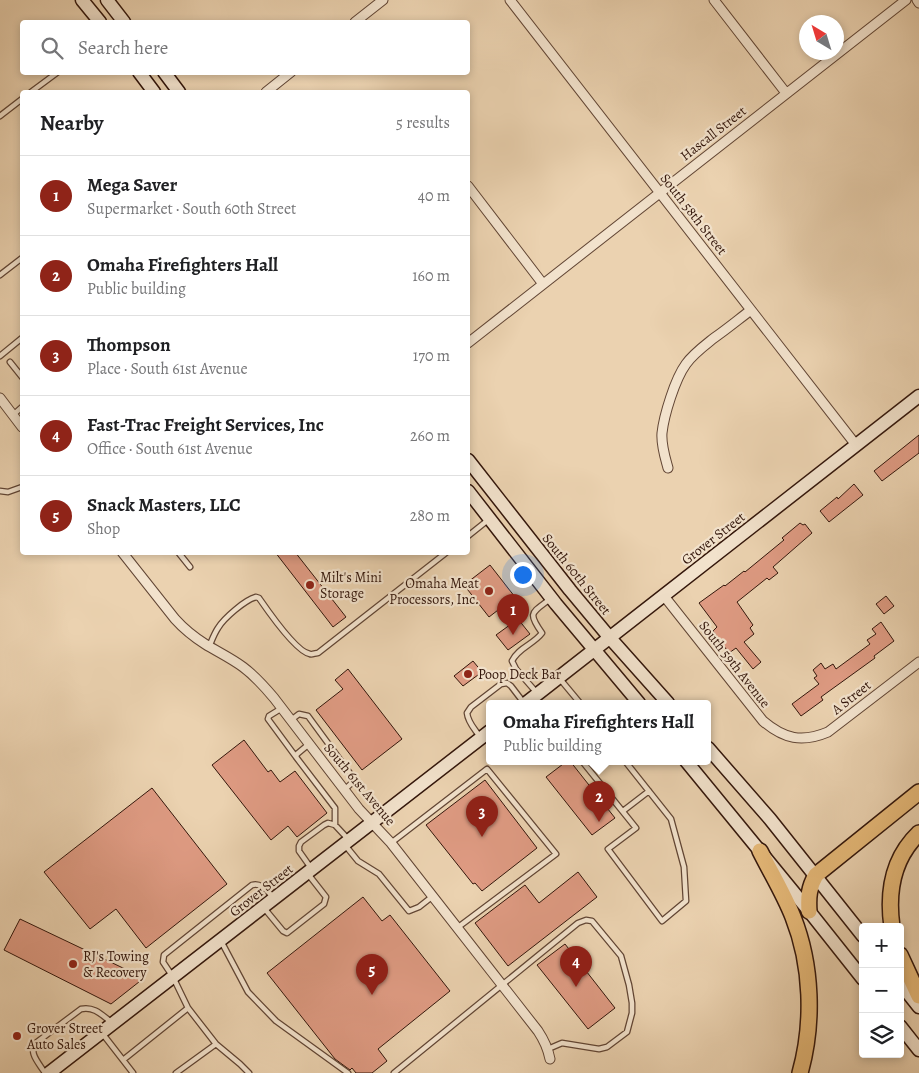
<!DOCTYPE html>
<meta charset="utf-8">
<style>
:root{--surface:#fff;--page:#f2f2f2;--text:#202124;--muted:#757577;--line:#e0e0e0;--accent:#8f2418}
body{margin:0;font-family:Alegreya,serif;background:var(--page);color:var(--text)}
.controls{position:absolute;right:15px;bottom:15px;display:grid;overflow:hidden;border-radius:5px;box-shadow:0 2px 8px #0003}
.controls button{width:45px;height:45px;display:grid;place-items:center;padding:0;border:0;border-bottom:1px solid var(--line);background:var(--surface);color:var(--text);font:25px sans-serif}
.compass{position:absolute;left:799px;top:15px;width:45px;height:45px;border-radius:50%;background:var(--surface);box-shadow:0 2px 8px #0003;rotate:322deg}
.you{position:absolute;left:522px;top:574px;width:18px;height:18px;margin:-12px;border:4px solid #fff;border-radius:50%;background:#1a73e8;box-shadow:0 0 0 8px #1a73e833}
.badge{display:grid;place-items:center;width:32px;height:32px;border-radius:50%;background:var(--accent);color:#fff;font-size:16px;font-weight:700}
.pin{position:absolute;translate:-50% -41px;filter:drop-shadow(0 1px 2px #0008)}
.pin::after{content:'';position:absolute;top:26px;width:18px;height:15px;background:inherit;clip-path:polygon(0 0,100% 0,50% 100%)}
.popup{position:absolute;left:486px;top:700px;width:225px;height:65px;box-sizing:border-box;display:grid;place-content:center;border-radius:5px;background:var(--surface);filter:drop-shadow(0 1px 4px #0005);font-size:16px;white-space:nowrap;color:var(--muted)}
.popup b{font-size:19px;color:var(--text)}
.popup::after{content:'';position:absolute;left:50%;top:100%;margin-left:-10px;border:10px solid transparent;border-top-color:var(--surface)}
.list{margin:0;padding:0;list-style:none}
h2{display:flex;justify-content:space-between;align-items:center;height:65px;margin:0;padding:0 20px;font-size:21px}
h2 small{font-size:16px;font-weight:400;color:var(--muted)}
.list li{display:grid;grid-template-columns:32px 1fr auto;gap:15px;align-items:center;box-sizing:border-box;height:80px;padding:0 20px;border-top:1px solid var(--line)}
.list b{display:block;font-size:19px;white-space:nowrap}
.list p{margin:0;font-size:16px;white-space:nowrap;color:var(--muted)}
.list em{font-size:16px;font-style:normal;color:var(--muted)}
.icon{flex:none;width:28px;height:28px;fill:none;stroke:currentColor;stroke-width:2;stroke-linecap:round;stroke-linejoin:round}
.map{position:relative;flex:none;width:919px;height:1073px;overflow:hidden}
.search{position:absolute;background:var(--surface);box-shadow:0 2px 8px #0003;left:20px;top:20px;width:450px;height:55px;display:flex;align-items:center;gap:12px;box-sizing:border-box;padding:0 18px;border-radius:5px;color:var(--muted);font-size:19px}
.panel{position:absolute;background:var(--surface);box-shadow:0 2px 8px #0003;left:20px;top:90px;width:450px;height:465px;border-radius:5px}
.map>svg:first-child{display:block}
.building{fill:#df9b83;stroke:#33160b}
.lines{fill:none;stroke-linecap:round;stroke-linejoin:round}
.lane-casing{stroke:#614534;stroke-width:7}
.street-casing{stroke:#614534;stroke-width:11}
.secondary-casing{stroke:#33160b;stroke-width:15}
.highway-casing{stroke:#33160b;stroke-width:18}
.lane{stroke:#f2e2cc;stroke-width:4.5}
.street{stroke:#f2e2cc;stroke-width:9}
.secondary{stroke:#f2e2cc;stroke-width:12}
.highway{stroke:#e6b978;stroke-width:15}
.poi-dot{fill:#8f2418;stroke:#f2e2cc;stroke-width:2}
.labels{text-anchor:middle;stroke-width:4.5;stroke-linejoin:round;paint-order:stroke}
.street-label{font-size:14px;fill:#33160b;stroke:#f2e2cc}
.poi-label{font-size:14px;fill:#33160b;stroke:#f2e2cc;text-anchor:start}
</style>
<div class="map">
<svg width="919" height="1073" viewBox="0 0 919 1073">
<rect width="100%" height="100%" fill="#ebd2b0"/>
<filter id="stains"><feTurbulence type="fractalNoise" baseFrequency=".004" numOctaves="4"/><feColorMatrix values="0 0 0 0 .2 0 0 0 0 .09 0 0 0 0 .02 0 0 0 .5 -.17"/></filter>
<radialGradient id="worn" r=".72"><stop offset=".6" stop-color="#630" stop-opacity="0"/><stop offset="1" stop-color="#630" stop-opacity=".3"/></radialGradient>
<path class="building" d="M919,435V453L882,481L874,471Z
M854,484L863,495L829,522L820,511L837,497L838,499Z
M800,523L803,525L805,524L812,533L773,567L778,573L769,580L767,578L737,602L753,625L750,628L754,634L744,642L761,662L753,669L736,648L729,653L713,631L717,627L699,603L724,585L725,586L744,571L745,572L784,540L782,538Z
M275,552H295L346,617L333,627Z
M490,565L515,597L489,617L464,585Z
M886,596L894,606L884,614L876,604Z
M518,619L530,634L508,650L496,635Z
M881,622L894,641L874,656L875,658L821,697L823,700L801,716L792,704L819,684L814,678L817,676L813,670L821,663L825,669L833,664L836,669L870,644L867,640L876,634L872,629Z
M473,661L482,672L463,686L454,676Z
M348,669L402,739L362,770L316,710L343,689L335,680Z
M244,740L268,772L271,770L280,782L295,771L327,813L297,837L288,826L271,840L212,765Z
M567,761H570L615,818L592,835L546,777Z
M485,780L537,848L482,891L475,883L473,884L426,825Z
M152,788L227,884L146,948L116,909L90,929L44,872Z
M578,872L597,897L508,966L475,923L525,885L539,903Z
M363,897L382,921L390,915L450,991L378,1049L387,1061L372,1073H356L352,1068L350,1070L335,1059L267,973Z
M20,919L144,978L111,1004L4,950Z
M565,944L615,1008L588,1029L537,965Z"/>
<g class="lines">
<defs>
<path id="lane" d="M31,92L58,72
M0,116L22,99
M0,275L22,258
M0,356L22,338
M10,362L22,377
M13,415L22,407
M0,491L8,492L22,487
M468,536L488,520
M178,552L190,567
M209,647C212,640 214,634 218,628C224,618 245,600 256,597L259,598C268,611 296,652 310,654C312,655 315,653 318,653L447,552
M560,679L580,703
M537,693L516,669L512,661C518,648 534,644 542,633C527,612 532,613 550,599
M282,708L269,716L268,719L296,757
M291,720L299,714L308,716L352,776L353,782L344,790
M480,737C475,729 468,723 467,713L471,707L501,684L507,683L511,686L524,703
M309,744L297,754L296,757L335,808V825
M582,761L636,828L608,849L662,921L686,901L684,867L671,819L625,761
M623,811L649,791
M391,843L487,769L556,854L457,928
M345,845L358,861L379,874L409,911L419,907L433,896
M311,868L299,851V846L301,842L324,825L328,823L335,825L348,839
M264,908L283,931L287,933L324,904L326,897L308,874
M221,941L248,992L276,1021L348,1073
M102,1033L133,1073
M216,1044L240,1064L249,1073
M123,1060L188,1008
M45,1073C39,1063 27,1052 37,1042L81,1009C94,1006 102,1015 111,1022
M176,1073L216,1044L188,1008L173,977L163,962L164,955L252,885C261,882 267,891 273,897
M394,1073L578,923L586,920L592,921L621,956L629,985L632,1003V1013L627,1032L607,1047L599,1049L562,1043L548,1049"/>
<path id="street" d="M510,0L856,445
M714,0L786,93
M917,0L919,3
M355,22L383,0
M266,92L291,72
M468,186L543,284
M468,343L906,0
M0,398L22,427
M668,468C665,457 661,445 662,433C664,415 675,379 686,364C693,354 704,346 714,338C727,329 739,319 751,310
M122,552L175,619C184,629 194,637 205,644C218,652 231,658 243,667C255,676 264,686 274,698L359,809L391,843L538,1031C544,1040 548,1049 550,1059
M664,596L763,721C784,739 802,743 828,732L919,662"/>
<path id="secondary" d="M82,0L100,22
M107,0L124,22
M139,72L154,92
M164,72L179,92
M468,460L570,590L610,638L668,703
M468,491L556,604L639,703
M526,703L919,396
M708,748L770,819L863,936
M686,761L809,911L863,979
M900,983L919,1007
M900,1026L919,1050
M49,1073L490,731"/>
<path id="highway" d="M760,851C771,873 784,894 793,917C812,965 814,1023 800,1073
M809,911C808,897 809,887 816,875L919,792
M892,927C887,892 893,858 919,833
M900,955L919,996"/>
</defs>
<use href="#lane" class="lane-casing"/>
<use href="#street" class="street-casing"/>
<use href="#secondary" class="secondary-casing"/>
<use href="#highway" class="highway-casing"/>
<use href="#lane" class="lane"/>
<use href="#street" class="street"/>
<use href="#secondary" class="secondary"/>
<use href="#highway" class="highway"/>
</g>
<g class="poi-dot">
<circle cx="310" cy="585" r="5"/>
<circle cx="489" cy="591" r="5"/>
<circle cx="468" cy="674" r="5"/>
<circle cx="73" cy="964" r="5"/>
<circle cx="17" cy="1036" r="5"/>
</g>
<g class="labels">
<g class="street-label">
<text transform="translate(713 133) rotate(-38)" y="5">Hascall Street</text>
<text transform="translate(694 214) rotate(52)" y="5">South 58th Street</text>
<text transform="translate(713 538) rotate(-38)" y="5">Grover Street</text>
<text transform="translate(577 574) rotate(51)" y="5">South 60th Street</text>
<text transform="translate(735 664) rotate(52)" y="5">South 59th Avenue</text>
<text transform="translate(851 697) rotate(-38)" y="5">A Street</text>
<text transform="translate(360 784) rotate(50)" y="5">South 61st Avenue</text>
<text transform="translate(261 890) rotate(-38)" y="5">Grover Street</text>
</g>
<g class="poi-label">
<text x="320" y="582">Milt's Mini<tspan x="320" dy="16">Storage</tspan></text>
<text x="479" y="588" text-anchor="end">Omaha Meat<tspan x="479" dy="16">Processors, Inc.</tspan></text>
<text x="478" y="679">Poop Deck Bar</text>
<text x="83" y="961">RJ's Towing<tspan x="83" dy="16">&amp; Recovery</tspan></text>
<text x="27" y="1033">Grover Street<tspan x="27" dy="16">Auto Sales</tspan></text>
</g>
</g>
<rect width="100%" height="100%" filter="url(#stains)"/>
<rect width="100%" height="100%" fill="url(#worn)"/>
</svg>
<div class="controls">
<button>+</button>
<button>−</button>
<button><svg class="icon" aria-label="layers" viewBox="0 0 24 24"><path d="M12 4l9 5-9 5-9-5zM3 14l9 5 9-5"/></svg></button>
</div>
<svg class="compass" viewBox="-18 -18 36 36"><path d="M0-13l5 13h-10z" fill="#e53935"/><path d="M0 13l5-13h-10z" fill="#757577"/></svg>
<div class="you"></div>
<div class="pin badge" style="left:513px;top:635px">1</div>
<div class="pin badge" style="left:599px;top:822px">2</div>
<div class="popup"><b>Omaha Firefighters Hall</b>Public building</div>
<div class="pin badge" style="left:482px;top:837px">3</div>
<div class="pin badge" style="left:576px;top:987px">4</div>
<div class="pin badge" style="left:372px;top:995px">5</div>
<div class="search"><svg class="icon" aria-label="search" viewBox="0 0 24 24"><circle cx="10" cy="10" r="6"/><path d="M15 15l6 6"/></svg>Search here</div>
<section class="panel">
<h2>Nearby<small>5 results</small></h2>
<ul class="list">
<li><span class="badge">1</span><div><b>Mega Saver</b><p>Supermarket · South 60th Street</p></div><em>40 m</em></li>
<li><span class="badge">2</span><div><b>Omaha Firefighters Hall</b><p>Public building</p></div><em>160 m</em></li>
<li><span class="badge">3</span><div><b>Thompson</b><p>Place · South 61st Avenue</p></div><em>170 m</em></li>
<li><span class="badge">4</span><div><b>Fast-Trac Freight Services, Inc</b><p>Office · South 61st Avenue</p></div><em>260 m</em></li>
<li><span class="badge">5</span><div><b>Snack Masters, LLC</b><p>Shop</p></div><em>280 m</em></li>
</ul>
</section>
</div>
